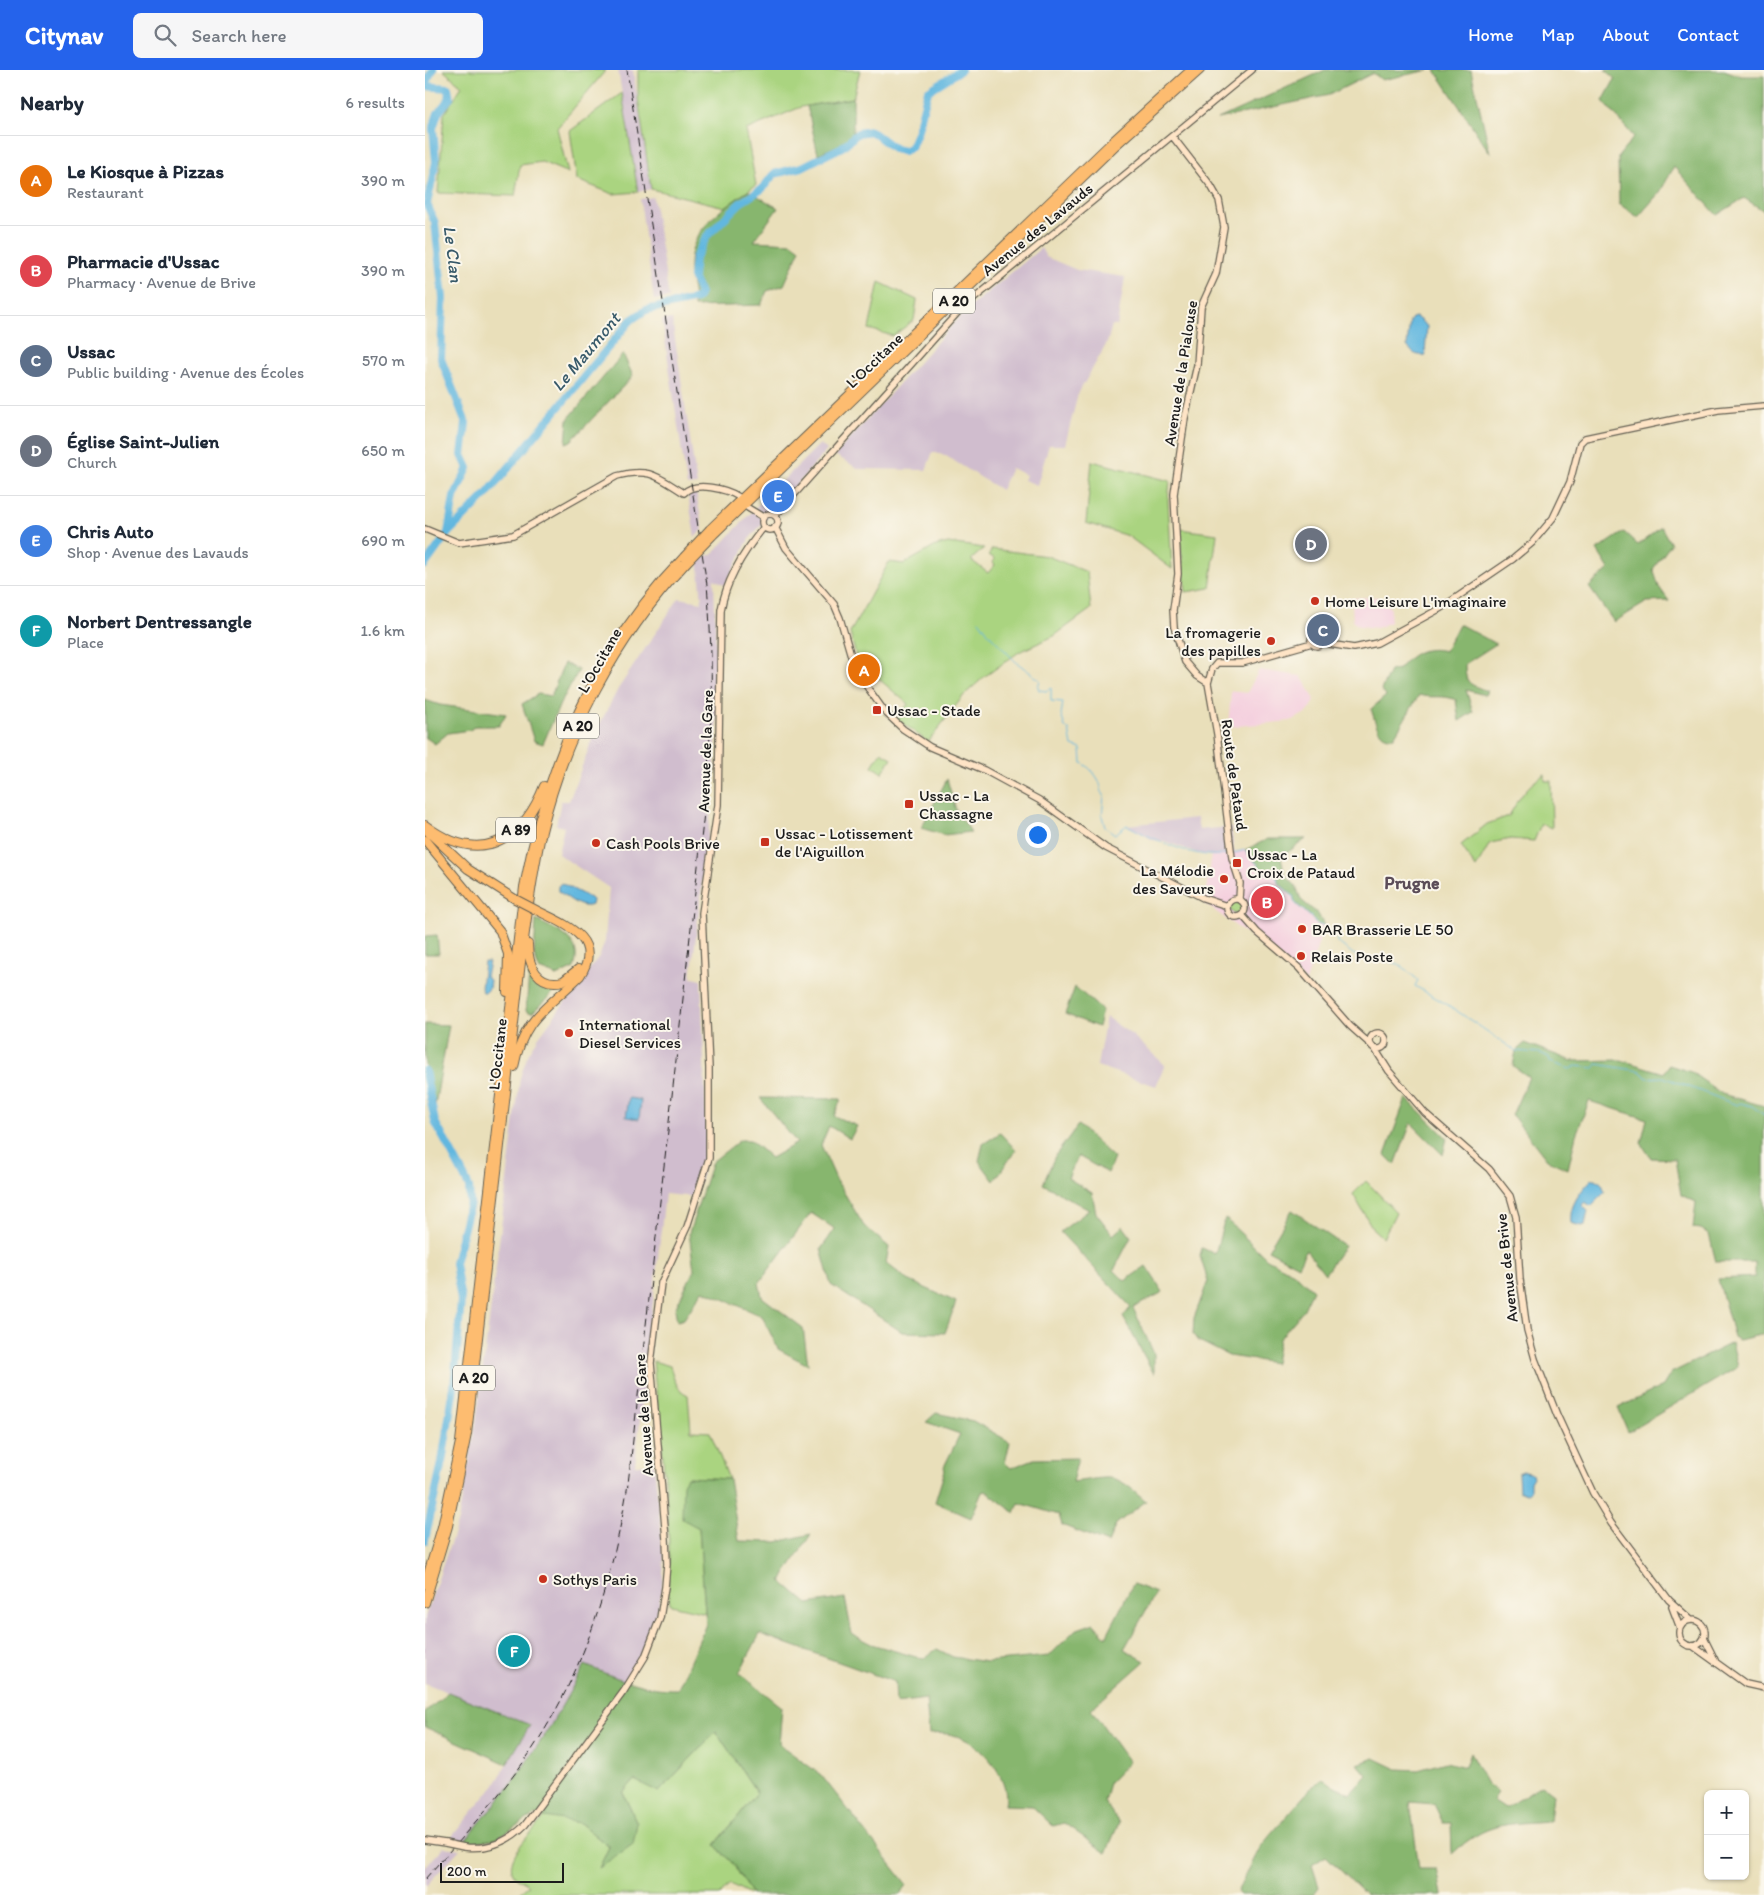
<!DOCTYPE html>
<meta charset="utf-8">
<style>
:root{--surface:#fff;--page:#f6f6f7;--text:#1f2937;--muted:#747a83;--line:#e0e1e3;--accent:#2563eb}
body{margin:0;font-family:Itim,sans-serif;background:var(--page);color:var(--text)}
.controls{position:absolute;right:15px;bottom:15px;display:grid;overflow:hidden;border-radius:8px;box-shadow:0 1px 4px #0004}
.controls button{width:45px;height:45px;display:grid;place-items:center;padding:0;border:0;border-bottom:1px solid var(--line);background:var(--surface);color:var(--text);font:25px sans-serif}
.scale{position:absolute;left:15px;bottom:12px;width:124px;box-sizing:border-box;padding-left:5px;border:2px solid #1c1c1c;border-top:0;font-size:14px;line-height:18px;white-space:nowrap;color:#1c1c1c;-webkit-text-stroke:4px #fbf7ec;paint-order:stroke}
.you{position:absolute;left:612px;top:764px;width:18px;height:18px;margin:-12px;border:4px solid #fff;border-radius:50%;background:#1a73e8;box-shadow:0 0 0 8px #1a73e833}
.badge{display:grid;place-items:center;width:32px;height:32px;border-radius:50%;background:var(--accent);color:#fff;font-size:16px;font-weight:700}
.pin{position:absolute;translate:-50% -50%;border:2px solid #fff;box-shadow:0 1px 5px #0006}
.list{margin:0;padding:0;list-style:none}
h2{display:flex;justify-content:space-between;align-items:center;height:65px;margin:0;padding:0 20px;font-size:21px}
h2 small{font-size:16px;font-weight:400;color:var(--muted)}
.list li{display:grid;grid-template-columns:32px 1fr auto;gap:15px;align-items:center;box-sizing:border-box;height:90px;padding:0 20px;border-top:1px solid var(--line)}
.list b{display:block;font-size:19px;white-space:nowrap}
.list p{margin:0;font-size:16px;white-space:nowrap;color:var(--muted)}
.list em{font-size:16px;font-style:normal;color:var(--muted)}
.icon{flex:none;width:28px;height:28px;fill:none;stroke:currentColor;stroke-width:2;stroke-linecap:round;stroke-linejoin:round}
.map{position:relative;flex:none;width:1339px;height:1825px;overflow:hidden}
header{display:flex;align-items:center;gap:30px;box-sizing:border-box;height:70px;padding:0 25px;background:var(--accent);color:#fff}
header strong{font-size:24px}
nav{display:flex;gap:28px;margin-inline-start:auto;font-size:18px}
.search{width:350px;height:45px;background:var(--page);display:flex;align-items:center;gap:12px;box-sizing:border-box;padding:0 18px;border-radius:8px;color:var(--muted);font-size:19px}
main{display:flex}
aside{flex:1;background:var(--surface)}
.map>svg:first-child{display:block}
.built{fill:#f4cfde}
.industrial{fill:#d0bdce}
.green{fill:#aad480;stroke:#63784e}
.forest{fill:#87b66e;stroke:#526945}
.water{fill:#62b7df;stroke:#3f6a7e}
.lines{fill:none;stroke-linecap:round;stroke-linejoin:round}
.stream{stroke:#62b7df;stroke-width:1}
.river{stroke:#62b7df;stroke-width:8}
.secondary-casing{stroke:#646053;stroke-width:8}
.highway-casing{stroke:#646053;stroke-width:10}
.secondary{stroke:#fee4c6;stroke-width:5.5}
.highway{stroke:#fdbc70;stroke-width:8}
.rail{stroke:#1c1c1c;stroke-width:1;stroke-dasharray:8 4;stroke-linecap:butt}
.secondary-bridge-casing{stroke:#646053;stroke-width:8;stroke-linecap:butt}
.highway-bridge-casing{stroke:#646053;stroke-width:10;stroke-linecap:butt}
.secondary-bridge{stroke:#fee4c6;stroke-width:5.5}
.highway-bridge{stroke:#fdbc70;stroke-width:8}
.poi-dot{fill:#c8321e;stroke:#fbf7ec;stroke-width:2}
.labels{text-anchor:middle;stroke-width:4;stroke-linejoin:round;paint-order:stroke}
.shield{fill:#fbf7ec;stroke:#5f5e5a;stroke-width:1}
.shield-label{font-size:15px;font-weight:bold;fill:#1c1c1c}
.street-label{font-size:16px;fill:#1c1c1c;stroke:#fbf7ec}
.poi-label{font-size:16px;fill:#1c1c1c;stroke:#fbf7ec;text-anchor:start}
.water-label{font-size:18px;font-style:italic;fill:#385a6a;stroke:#fbf7ec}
.neighbourhood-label{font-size:18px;font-weight:bold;fill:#5c4d59;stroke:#fbf7ec}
</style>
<header>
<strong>Citynav</strong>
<div class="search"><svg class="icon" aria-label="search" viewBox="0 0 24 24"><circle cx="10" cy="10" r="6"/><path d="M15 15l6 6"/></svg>Search here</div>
<nav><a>Home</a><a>Map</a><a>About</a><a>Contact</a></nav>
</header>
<main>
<aside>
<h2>Nearby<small>6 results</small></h2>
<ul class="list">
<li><span class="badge" style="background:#e8710a">A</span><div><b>Le Kiosque à Pizzas</b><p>Restaurant</p></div><em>390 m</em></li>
<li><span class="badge" style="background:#e0444e">B</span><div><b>Pharmacie d'Ussac</b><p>Pharmacy · Avenue de Brive</p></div><em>390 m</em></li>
<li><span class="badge" style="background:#5c6f8a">C</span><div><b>Ussac</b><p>Public building · Avenue des Écoles</p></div><em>570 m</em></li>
<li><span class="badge" style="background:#6b7280">D</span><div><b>Église Saint-Julien</b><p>Church</p></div><em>650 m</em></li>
<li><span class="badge" style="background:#3f7fe0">E</span><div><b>Chris Auto</b><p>Shop · Avenue des Lavauds</p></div><em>690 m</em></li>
<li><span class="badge" style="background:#0f9aa8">F</span><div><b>Norbert Dentressangle</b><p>Place</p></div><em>1.6 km</em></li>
</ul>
</aside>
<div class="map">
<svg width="1339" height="1825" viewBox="0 0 1339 1825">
<rect width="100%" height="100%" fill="#fbf7ec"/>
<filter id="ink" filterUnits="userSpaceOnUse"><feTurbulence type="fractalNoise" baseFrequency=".02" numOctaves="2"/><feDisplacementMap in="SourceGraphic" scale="10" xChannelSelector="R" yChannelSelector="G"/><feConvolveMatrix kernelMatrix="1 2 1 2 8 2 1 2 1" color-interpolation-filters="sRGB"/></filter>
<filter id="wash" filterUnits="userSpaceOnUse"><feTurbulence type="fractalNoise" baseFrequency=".0096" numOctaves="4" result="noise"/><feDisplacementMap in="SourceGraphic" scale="20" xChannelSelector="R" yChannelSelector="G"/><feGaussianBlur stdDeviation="1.12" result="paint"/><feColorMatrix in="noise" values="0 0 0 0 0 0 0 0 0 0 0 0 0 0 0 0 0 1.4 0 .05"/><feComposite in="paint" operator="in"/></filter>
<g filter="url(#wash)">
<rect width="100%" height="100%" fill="#e9dfba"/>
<path class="built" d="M953,527L966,539L965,552L952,558L935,556L928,552L927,528Z
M834,600L876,606L889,628L887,637L881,643L865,651L803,657L806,621L822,623Z
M820,780L840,803L852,807L853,813L868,826L870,833L886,847L891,854L899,856L881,912L858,890L779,833L786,786Z"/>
<path class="industrial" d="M193,0H208L226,119L213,122Z
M228,127L244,228L229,230L215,129Z
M616,178L621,187L652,200L700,207L692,256L687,255L682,273L653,324L640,375H624L612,415L599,410L601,405L586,398L576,420L521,386L508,382L501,400L434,399L410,385L539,242Z
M247,249L272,415L262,416L237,250Z
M395,374L402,380L324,469L300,515L289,509L292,619L291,677L287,732L266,908L276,909L282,1074L277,1105L269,1127L240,1124L210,1395L229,1394L239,1486L237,1521L230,1551L219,1581L200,1611L160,1595L122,1662L85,1716L38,1773L24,1770L71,1713L105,1655L0,1613V1547L33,1451L51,1353L95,1008L102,987L113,968L175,885L180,871L184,818L133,784L139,757L131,755L136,731H144L168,667L193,619L254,528L277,532L273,487L287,485L333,435Z
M271,422L278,460L270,467L263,425Z
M772,748L774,760L806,757L809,782L786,786L773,783L739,771L728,770L702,755Z
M681,947L707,965L740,995L731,1016L672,996Z
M19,1777L35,1779L0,1817V1797Z"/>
<path class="green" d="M18,0H181L132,58L143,103L117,92L95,95L90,126L13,123L19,44L37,16Z
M213,0H435L428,28L376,37L321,60L331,115L300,137L226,119L213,28Z
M197,23L213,122L188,124L152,110L145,61Z
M454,212L492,230L489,250L468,266L444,259Z
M667,391L745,411L743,430L747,499L703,466L661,453Z
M754,459L792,464L785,518L761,522Z
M523,473L559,478L546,490L563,503L570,495L568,492L570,489L564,485L567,479L622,486L662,502L666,539L629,566L594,582L559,607L539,625L503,672L472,649L483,634L432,590L425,563L464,492L479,494L511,476Z
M456,682L467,688L457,703L447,696Z
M1120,704V711H1126L1127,758L1116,754L1109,771L1086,769L1065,773L1051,798L1036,775L1062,754L1084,746C1094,728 1102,715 1120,704Z
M805 838a6 6 0 1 1 12 0a6 6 0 1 1-12 0Z
M941,1111L971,1142L958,1168L948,1159L928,1124Z
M228,1291L245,1296C249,1308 251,1320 263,1325L266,1361L285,1362L304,1409L262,1407L274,1457L280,1543L246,1535C241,1528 245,1487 244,1475C242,1413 234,1352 228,1291Z
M291,1661L332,1723L290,1775L309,1795L327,1825L305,1814L295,1825H92L104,1815C100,1812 94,1810 90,1806C75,1790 111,1759 120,1746L155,1753L184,1777L175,1797L212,1753L198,1723L209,1709L234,1722Z"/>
<path class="forest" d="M900,0H1004L957,10L948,3L904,25L793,49Z
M1010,0H1046L1065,83Z
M1180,0H1299L1316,6H1339V141L1319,128L1292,145L1249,97L1235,122L1213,147L1194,134L1193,87L1209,67L1178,31L1190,9Z
M428,28V64L414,75L393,84L382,36Z
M324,121L353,138L329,171L367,173L375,179L359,215L342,221L336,235L269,237C270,223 264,208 265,194C266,159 297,138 324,121Z
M198,284L208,306L146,371L141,373L143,349Z
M1236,457L1246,474L1228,499L1234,517L1244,531L1222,532L1189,552L1164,517L1184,499L1172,480L1199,462L1213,475Z
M1034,554L1071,574L1040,594C1040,614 1044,614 1062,621L1060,625L1041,620L1048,642L1034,651L1031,630C1018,624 1007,629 994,625L969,667C952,669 951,652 946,639L961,626L956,620L965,601L974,599C987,583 999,576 1020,581Z
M139,593L154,600L135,634L118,674L109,671L97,634L113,624L126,626Z
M0,630L15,635L81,644L74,656H50L45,660L23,663L10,674L0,667Z
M522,709L531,740L546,762L519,765L496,758Z
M843,769H881L856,787L860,805L871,816L876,830L893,844L899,856L891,854L886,847L870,833L868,826L853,813L852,807L840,803L820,780Z
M111,850C133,862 159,868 149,898L132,906L114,899L109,885Z
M12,865L14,884H0V866Z
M104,903L108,909L130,921L107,943L101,941Z
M650,917L677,940L673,957L640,944Z
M0,954L24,955L9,1041L0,1005Z
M1100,973L1147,991L1196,990L1239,1003L1244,995L1266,1002L1297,1024L1339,1036V1264L1314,1270L1309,1267L1293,1209L1330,1207V1192H1291L1284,1164L1276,1159L1268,1158L1271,1132L1256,1125L1250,1089L1226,1088L1216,1073L1222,1049L1164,1031L1151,1065L1143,1099L1122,1090L1087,1045L1104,1007L1088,996L1091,981Z
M335,1028L416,1029L409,1046L432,1056L425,1069L404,1056L396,1075L412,1111L439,1156L464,1177L461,1193L483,1210L531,1232L520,1263L477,1262L406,1215L396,1179L410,1159L386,1143L334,1213L337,1227L378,1258L383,1295L353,1279L337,1246L278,1220L259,1249L252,1251L250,1239L269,1200L264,1163L287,1092L315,1070H325L346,1088L372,1073Z
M981,1028L1022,1068L1018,1085L986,1053L970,1095L960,1085Z
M653,1055L689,1088L683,1103L653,1086L643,1108L667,1123L671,1143L688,1165L698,1156L706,1167L689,1200L700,1211L721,1196L738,1222L708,1238L729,1284V1304L698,1247L706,1237L635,1162L664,1140L618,1114L630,1086Z
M575,1063L591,1080L569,1111L554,1091L558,1074Z
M867,1140L919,1176L900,1204L881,1180L873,1196L843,1180Z
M800,1148L842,1189L869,1203L888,1220L878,1241L854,1269L850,1293L804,1286L772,1270L768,1264L769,1248L783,1211L775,1186L777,1178L790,1184Z
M1307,1273L1313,1297L1203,1362L1193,1338L1238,1316L1246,1303Z
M511,1343L548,1351L585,1372L580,1393L586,1398L609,1389L653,1388L647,1412C689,1407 687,1401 721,1431L691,1454L683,1473L637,1455L634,1445L594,1433L590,1443L561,1421L557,1422L546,1448L510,1432L520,1400L519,1397L535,1364L501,1352Z
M262,1407L304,1409L314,1471L352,1472L386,1464L356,1511L383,1534L420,1528L427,1564L446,1574L498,1589L512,1579L528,1587L562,1592L624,1586L650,1560L669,1553L681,1567L708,1514L731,1523L699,1579L720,1591L666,1639L704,1692L684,1713L679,1731L694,1753L681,1783L639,1753L628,1756L607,1736L580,1735C586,1711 561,1679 539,1669C527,1663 516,1663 504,1664L501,1629L471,1633L470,1612L335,1564L314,1603L357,1637L354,1674L396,1705L482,1815L475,1825H327L309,1795L290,1775L332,1723L291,1661L234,1722L209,1710L198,1723L212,1753L208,1774L174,1798L184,1777L155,1753L109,1745L70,1769L38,1773L85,1716L122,1662L160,1595C191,1608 219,1620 253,1619L281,1554L274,1458L257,1449L258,1414Z
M23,1622L105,1655L82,1694L0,1657V1643Z
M1045,1683L1062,1714L1073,1722L1068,1730L1080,1738L1116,1715L1128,1724L1125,1751C1081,1754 1061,1752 1027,1784L1026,1753H1018L1009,1734L985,1732L994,1799H1012L1017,1825H941L901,1786L887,1795L894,1817L888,1825H815L812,1822L836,1776L886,1718L897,1709L925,1724L942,1705L933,1694L949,1688L972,1699L993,1700L1021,1692L1040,1697Z"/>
<path class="water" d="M991,247L1002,256L1000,285C990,286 988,283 982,276L985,251L987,248Z
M136,813L165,828L167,830L166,835C156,840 142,827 133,821V816Z
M59,892H64L61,907L65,910L64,919L61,922H58L56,918Z
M204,1028L216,1030L214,1049L201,1047Z
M1167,1109H1171L1177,1114L1180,1122L1166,1136L1160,1132L1157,1135L1163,1141L1160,1155L1156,1156L1146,1153C1144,1135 1155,1122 1167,1109Z
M1098,1401L1107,1404L1108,1407L1105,1412V1421L1101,1424L1094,1421L1093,1403Z"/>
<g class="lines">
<path class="stream" d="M554,550L564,564L591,592L615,610L613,617L614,620L621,621L626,618V631L638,632L636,645L640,657L644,660L647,676L656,679L657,693C663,696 673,706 675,714C677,719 675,720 679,725L677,746L680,757L690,764L702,755C722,766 762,785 786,785C792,786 799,784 805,783
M809,783L820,780L840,803L852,807L853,813L868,826L870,833L886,847L891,854L899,856L912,867V872L928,884L940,890L947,888L974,894L993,910L990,916L1023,935L1091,981L1115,983L1124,987L1125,992L1145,999L1151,996L1169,998L1172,994L1215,1001L1222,1008L1238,1007L1312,1035L1315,1033L1327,1036L1339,1045"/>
<path class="river" d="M0,13L8,0
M0,16L23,18L25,28L13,43L8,58L11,92L2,134L10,153L18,228L16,289L41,353L37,385L43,398L29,427L23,463
M0,495L23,463L61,425L206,250L221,240L272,229L275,223L268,207L270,188L282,166L315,133L337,119L349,104L377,97L417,77L433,63L446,61L470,79L479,81L486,77L492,63L503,21L536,0
M0,1001L10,1052L39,1106L44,1117L45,1133L30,1193L36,1230L29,1317L17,1392L0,1470"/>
</g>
</g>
<g filter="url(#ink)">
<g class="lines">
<defs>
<path id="secondary" d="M748,67L786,116L794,130L799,157L791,204L776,237L772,295L760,348L749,424L753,504L748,540L749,557L760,592L772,606L783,613
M323,438L338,447
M337 452a8 8 0 1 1 16 0a8 8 0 1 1-16 0Z
M350,446L534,241L827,0
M350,457L361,478L409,534L415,548L426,586L440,614L460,642L478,659L505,677L559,700L614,730L681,778L778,828L802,836
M0,459L34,473L88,465L192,406C225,397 233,407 259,423C270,411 302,419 314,427
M886 570a6 6 0 1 1 12 0a6 6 0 1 1-12 0Z
M898,573L929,578L952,573L1016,538L1088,489L1107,473L1128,448L1145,412L1155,373L1160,368L1293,340L1339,336
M802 838a9 9 0 1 1 18 0a9 9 0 1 1-18 0Z
M814,829L815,813L807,788L792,664L783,613L787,599L792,593H817L887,573
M817,845L832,862L874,898L925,956L945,974
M945 971a8 8 0 1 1 16 0a8 8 0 1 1-16 0Z
M950,979L964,1001L1000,1043L1064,1099L1085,1126L1091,1147L1095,1209L1102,1260L1110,1289L1132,1345L1168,1423L1186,1453L1244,1530L1266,1550
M1247,1537L1255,1558
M1254 1563a13 13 0 1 1 26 0a13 13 0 1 1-26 0Z
M1279,1568L1290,1590
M1268,1576L1321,1614L1339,1618
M0,1770L20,1773
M39,1777C63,1780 83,1772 100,1755L199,1621L220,1587L235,1548L240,1517L242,1494L241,1469L226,1293L236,1213L262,1157L284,1088V998L277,843L293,735L296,540C301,510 320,480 339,457"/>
<path id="highway" d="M285,459L688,71L766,0
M287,466L691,75L775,0
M0,755C53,795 96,774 119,716
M0,759L43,799L90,829
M0,770L75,861L83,884L82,922
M103,874C103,896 113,917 138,911L153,899
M89,997C99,946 122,939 155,906C179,870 142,855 115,842
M0,1514L17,1457L35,1372L99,817C122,694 171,578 259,487
M0,1533L23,1456L42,1364L96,892C102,848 107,804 117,761C141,662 191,569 260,494"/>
</defs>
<use href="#secondary" class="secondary-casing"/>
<use href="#highway" class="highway-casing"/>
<use href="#secondary" class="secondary"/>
<use href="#highway" class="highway"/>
<path class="rail" d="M0,1809C34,1770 70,1732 100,1690C158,1607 187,1513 203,1414L279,743C287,666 289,592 282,515L202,0"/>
<defs>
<path id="secondary-bridge" d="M20,1773L39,1777"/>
<path id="highway-bridge" d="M259,487L285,459
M260,494L287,466
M90,829L115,842"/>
</defs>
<use href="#secondary-bridge" class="secondary-bridge-casing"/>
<use href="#highway-bridge" class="highway-bridge-casing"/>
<use href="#secondary-bridge" class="secondary-bridge"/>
<use href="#highway-bridge" class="highway-bridge"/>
</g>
</g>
<g class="poi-dot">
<circle cx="890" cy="531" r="5"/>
<circle cx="846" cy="571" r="5"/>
<rect x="447" y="635" width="10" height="10" rx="2.5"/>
<rect x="479" y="729" width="10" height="10" rx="2.5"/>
<rect x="335" y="767" width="10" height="10" rx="2.5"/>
<circle cx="171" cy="773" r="5"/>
<rect x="807" y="788" width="10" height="10" rx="2.5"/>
<circle cx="799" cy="809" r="5"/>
<circle cx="877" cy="859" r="5"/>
<circle cx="876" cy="886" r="5"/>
<circle cx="144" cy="963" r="5"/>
<circle cx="118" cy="1509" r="5"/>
</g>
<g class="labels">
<g class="shield">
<rect x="508" y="218.5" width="42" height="25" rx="4"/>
<rect x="132" y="643.5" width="42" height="25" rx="4"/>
<rect x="71" y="747.5" width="40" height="25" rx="4"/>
<rect x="28" y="1295.5" width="42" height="25" rx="4"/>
</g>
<g class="shield-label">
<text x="529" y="236">A 20</text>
<text x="153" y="661">A 20</text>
<text x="91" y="765">A 89</text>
<text x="49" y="1313">A 20</text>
</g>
<g class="street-label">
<text transform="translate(612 159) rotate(-39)" y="6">Avenue des Lavauds</text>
<text transform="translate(449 290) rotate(-44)" y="6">L'Occitane</text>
<text transform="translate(755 303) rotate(-81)" y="6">Avenue de la Pialouse</text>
<text transform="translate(174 590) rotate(-60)" y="6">L'Occitane</text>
<text transform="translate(280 681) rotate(-88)" y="6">Avenue de la Gare</text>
<text transform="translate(810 705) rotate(82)" y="6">Route de Pataud</text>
<text transform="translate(72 984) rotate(-84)" y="6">L'Occitane</text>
<text transform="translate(1081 1198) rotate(-96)" y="6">Avenue de Brive</text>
<text transform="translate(218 1345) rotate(-94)" y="6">Avenue de la Gare</text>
</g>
<g class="poi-label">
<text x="900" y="537">Home Leisure L'imaginaire</text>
<text x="836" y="568" text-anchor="end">La fromagerie<tspan x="836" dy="18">des papilles</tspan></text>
<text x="462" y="646">Ussac - Stade</text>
<text x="494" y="731">Ussac - La<tspan x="494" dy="18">Chassagne</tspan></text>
<text x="350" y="769">Ussac - Lotissement<tspan x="350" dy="18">de l'Aiguillon</tspan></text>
<text x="181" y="779">Cash Pools Brive</text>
<text x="822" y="790">Ussac - La<tspan x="822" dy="18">Croix de Pataud</tspan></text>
<text x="789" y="806" text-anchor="end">La Mélodie<tspan x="789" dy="18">des Saveurs</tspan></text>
<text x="887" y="865">BAR Brasserie LE 50</text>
<text x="886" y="892">Relais Poste</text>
<text x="154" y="960">International<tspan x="154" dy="18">Diesel Services</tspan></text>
<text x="128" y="1515">Sothys Paris</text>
</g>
<g class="water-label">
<text transform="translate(28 184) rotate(83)" y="6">Le Clan</text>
<text transform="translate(161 282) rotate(-50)" y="6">Le Maumont</text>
</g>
<g class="neighbourhood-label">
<text x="987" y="819">Prugne</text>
</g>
</g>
</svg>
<div class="controls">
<button>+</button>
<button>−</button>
</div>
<div class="scale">200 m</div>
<div class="you"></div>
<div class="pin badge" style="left:439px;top:600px;background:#e8710a">A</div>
<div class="pin badge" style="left:842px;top:832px;background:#e0444e">B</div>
<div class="pin badge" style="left:898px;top:560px;background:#5c6f8a">C</div>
<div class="pin badge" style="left:886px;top:474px;background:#6b7280">D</div>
<div class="pin badge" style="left:353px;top:426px;background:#3f7fe0">E</div>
<div class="pin badge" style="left:89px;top:1581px;background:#0f9aa8">F</div>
</div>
</main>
